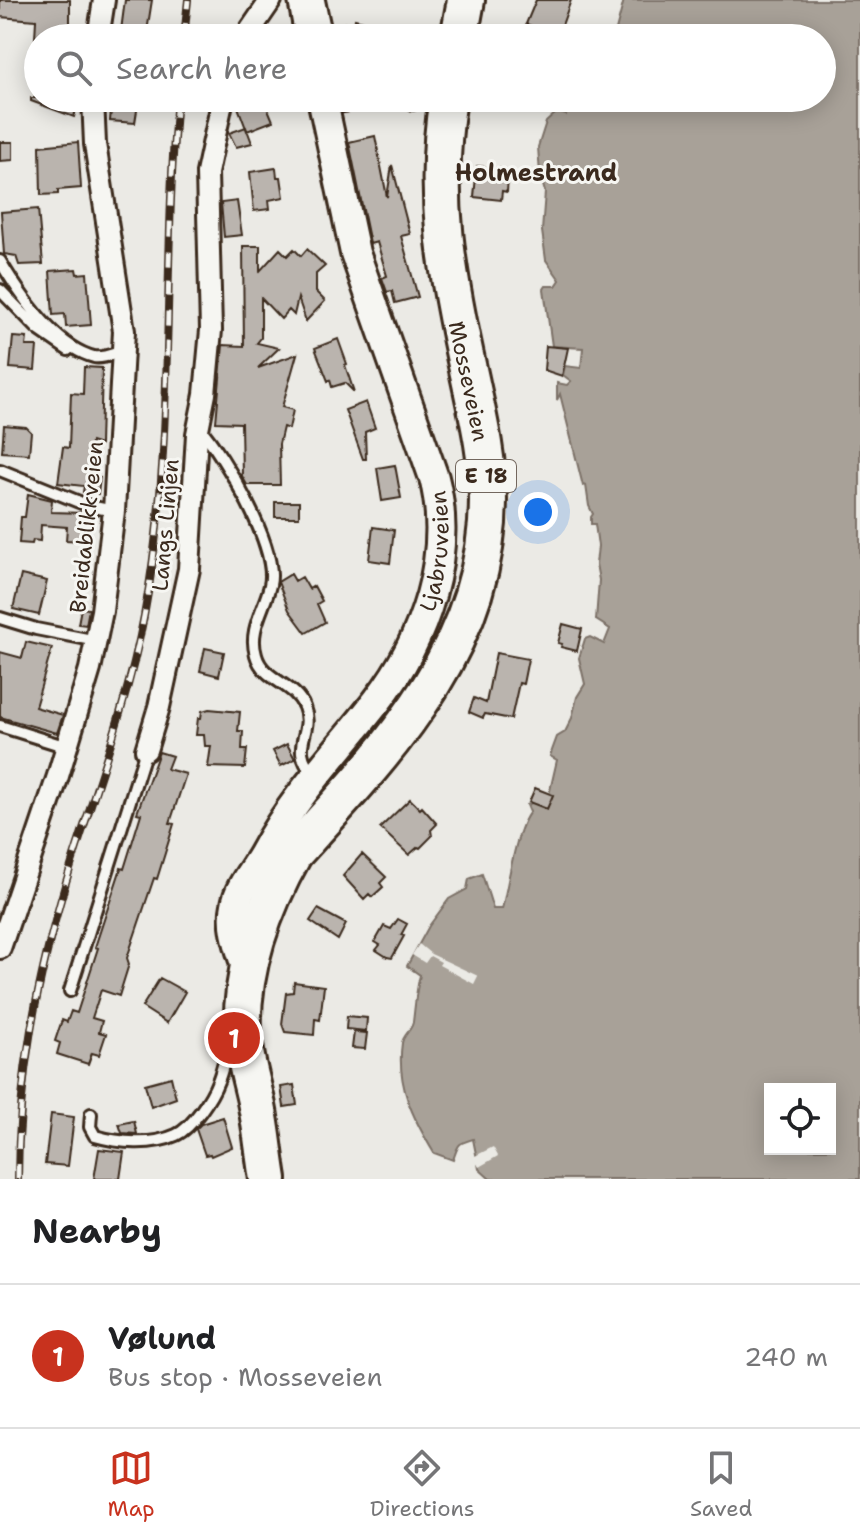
<!DOCTYPE html>
<meta charset="utf-8">
<style>
:root{--surface:#fff;--page:#f6f6f6;--text:#202124;--muted:#757577;--line:#e0e0e0;--accent:#c8321e}
body{margin:0;font-family:"Shantell Sans",sans-serif;background:var(--page);color:var(--text)}
.controls{position:absolute;right:24px;bottom:24px;display:grid;overflow:hidden;border-radius:0px;box-shadow:0 4px 20px #0003}
.controls button{width:72px;height:72px;display:grid;place-items:center;padding:0;border:0;border-bottom:2px solid var(--line);background:var(--surface);color:var(--text);font:40px sans-serif}
.you{position:absolute;left:538px;top:512px;width:28px;height:28px;margin:-20px;border:6px solid #fff;border-radius:50%;background:#1a73e8;box-shadow:0 0 0 12px #1a73e833}
.badge{display:grid;place-items:center;width:52px;height:52px;border-radius:50%;background:var(--accent);color:#fff;font-size:26px;font-weight:700}
.pin{position:absolute;translate:-50% -50%;border:4px solid #fff;box-shadow:0 2px 8px #0006}
.list{margin:0;padding:0;list-style:none}
h2{display:flex;justify-content:space-between;align-items:center;height:104px;margin:0;padding:0 32px;font-size:34px}
h2 small{font-size:26px;font-weight:400;color:var(--muted)}
.list li{display:grid;grid-template-columns:52px 1fr auto;gap:24px;align-items:center;box-sizing:border-box;height:144px;padding:0 32px;border-top:2px solid var(--line)}
.list b{display:block;font-size:30px;white-space:nowrap}
.list p{margin:0;font-size:26px;white-space:nowrap;color:var(--muted)}
.list em{font-size:26px;font-style:normal;color:var(--muted)}
.icon{flex:none;width:44px;height:44px;fill:none;stroke:currentColor;stroke-width:2;stroke-linecap:round;stroke-linejoin:round}
.map{position:relative;flex:none;width:860px;height:1179px;overflow:hidden}
.search{position:absolute;background:var(--surface);box-shadow:0 4px 20px #0003;left:24px;right:24px;top:24px;height:88px;display:flex;align-items:center;gap:20px;box-sizing:border-box;padding:0 28px;border-radius:44px;color:var(--muted);font-size:30px}
.sheet{height:248px;background:var(--surface)}
nav{display:flex;justify-content:space-around;align-items:center;box-sizing:border-box;height:112px;border-top:2px solid var(--line);background:var(--surface);font-size:22px;color:var(--muted)}
nav a{display:grid;justify-items:center;gap:4px}
nav .on{color:var(--accent)}
.map>svg:first-child{display:block}
.water{fill:#a8a198;stroke:#7c7167;stroke-width:2;fill-rule:evenodd}
.pier{fill:#ebeae5}
.building{fill:#bab4ae;stroke:#3b2a1e;stroke-width:2}
.lines{fill:none;stroke-linecap:round;stroke-linejoin:round}
.lane-casing{stroke:#3b2a1e;stroke-width:16}
.street-casing{stroke:#3b2a1e;stroke-width:26}
.secondary-casing{stroke:#3b2a1e;stroke-width:34}
.highway-casing{stroke:#3b2a1e;stroke-width:42}
.lane{stroke:#f6f6f2;stroke-width:10}
.street{stroke:#f6f6f2;stroke-width:20}
.secondary{stroke:#f6f6f2;stroke-width:28}
.highway{stroke:#f6f6f2;stroke-width:36}
.rail-casing{stroke:#3b2a1e;stroke-width:8}
.rail{stroke:#f6f6f2;stroke-width:5;stroke-dasharray:15;stroke-linecap:butt}
.labels{text-anchor:middle;stroke-width:6;stroke-linejoin:round;paint-order:stroke}
.shield{fill:#f6f6f2;stroke:#73675e;stroke-width:2}
.shield-label{font-size:20px;font-weight:bold;fill:#3b2a1e}
.street-label{font-size:22px;fill:#3b2a1e;stroke:#f6f6f2}
.neighbourhood-label{font-size:24px;font-weight:bold;fill:#3b2a1e;stroke:#f6f6f2}
</style>
<div class="map">
<svg width="860" height="1179" viewBox="0 0 860 1179">
<rect width="100%" height="100%" fill="#ebeae5"/>
<filter id="ink" filterUnits="userSpaceOnUse"><feTurbulence type="fractalNoise" baseFrequency=".0125" numOctaves="2"/><feDisplacementMap in="SourceGraphic" scale="16" xChannelSelector="R" yChannelSelector="G"/><feConvolveMatrix kernelMatrix="1 2 1 2 8 2 1 2 1" color-interpolation-filters="sRGB"/></filter>
<g filter="url(#ink)">
<path class="water" d="M624,0H860V1179H490L479,1169L473,1139C457,1144 459,1143 453,1160L434,1153C413,1118 396,1085 402,1043C403,1035 412,1030 413,1022C415,1006 416,990 420,975L407,966L429,926L449,899L467,889L469,879L482,874L493,909H502C508,885 516,828 530,812L527,805L549,795L557,760L550,756L557,737L565,732L572,718L577,697L585,684L579,658L585,639L590,637L604,644L610,629L596,620L599,580L596,564L598,546L595,524H591V517L593,514L589,506L586,485L583,486L560,394L557,400V383L567,385L571,381L563,375L565,366L581,368L583,348L552,346L544,289L546,286H556L560,280L546,260L542,231L545,192L540,174L538,147L546,122L557,112L566,115L570,106L568,104L570,100L588,98L596,101L601,98H822V38H614ZM770,1089H830V1149H770Z"/>
<path class="pier" d="M419,944L431,954L478,976L474,984L439,965L441,962L430,956L425,963L412,955Z
M493,1147L498,1156L479,1167L473,1157Z"/>
<path class="building" d="M0,0H70V38H35L36,20L0,17Z
M125,0H152L146,38H120Z
M536,0H571L561,28L556,26L553,34L526,24Z
M355,19L368,22L367,28L386,32L385,38H342L345,23L354,25Z
M31,98H74L73,101L78,102L74,117L31,101Z
M112,98H139L135,123L110,121Z
M244,98H293L268,109L273,121L247,131L238,107L246,104Z
M339,98H394V105L343,113Z
M246,127L252,143L236,147L229,133Z
M375,136L387,197L392,165L410,234L401,236L418,297L395,303L392,291L387,292L382,278L387,276L377,242L370,244L349,142Z
M0,142H13V160L0,161Z
M78,142L81,188L58,190V194L41,195L40,146Z
M477,166L505,169L504,177L508,178L507,192L502,191L501,200L474,197Z
M276,168L277,177H281L284,197L269,200L270,209L254,211L250,172Z
M237,201L242,235L224,237L221,203Z
M38,209L43,264L19,265L16,256L4,254L1,212Z
M243,246H260V271L280,249L287,256L294,249L301,256L307,249L325,266L316,274V292L325,301L306,321L298,298L294,315L289,310L281,319L261,298V338L257,343L279,348L258,368L297,354L282,407L293,410L289,429L283,427L279,444L280,485H247L242,476L241,423L216,422L223,345L244,346Z
M76,269L77,274L87,273L91,325L66,327L65,314L53,315L50,271Z
M13,337L27,338L26,346H37L35,370L10,368Z
M338,339L347,364L345,365L354,392L345,383L332,387L330,380L328,381L315,348Z
M546,346L568,348L562,376L544,370Z
M84,367L102,368L100,445L91,442L88,477L100,478L98,494L83,492L84,486L58,483L63,447L69,448L71,393L83,394Z
M366,402L375,428L365,432L366,459H363L345,410Z
M4,425L26,427L31,432L29,454L2,452Z
M395,465L401,498L382,501L377,468Z
M28,494L52,500L51,512L84,513L83,541L66,540L67,527L41,525L40,541L33,540L32,544L19,543L21,517H25Z
M275,502H299V517H275Z
M373,527L394,530L390,563L369,560Z
M291,574L295,581L302,577L309,589L314,586L322,601L317,604L325,622L306,633L289,610L278,582Z
M21,575L47,581L39,615L13,609Z
M81,608L89,609L86,625L78,624Z
M563,624L582,629L577,651L561,647L562,644L558,643Z
M26,642L52,648L35,707L63,715L57,733L0,717V652L22,658Z
M205,648L224,652L219,676L200,671Z
M496,653L528,659L523,684L519,683L511,719L485,714L483,718L469,712L474,698L486,703Z
M209,709L240,712L238,731H243L242,749H247L245,768L208,767L211,746H205L204,735H196L198,718H201L202,711Z
M287,744L295,759L281,766L273,751Z
M159,752L172,756L167,769L186,774L170,823L174,824L157,879L154,878L127,958L129,964L119,996L101,990L92,1018L102,1021L99,1032L106,1034L99,1055L92,1053L88,1064L57,1054L60,1043L55,1041L62,1020L67,1022L71,1011L77,1013L98,948L95,947L121,868L124,869L141,814L137,813Z
M535,788L553,795L547,809L529,802Z
M410,799L420,809L422,807L437,824L431,830L432,836L420,848L418,847L409,855L380,828Z
M362,854L386,877L380,883L383,887L372,897L369,894L364,899L343,876Z
M318,909L346,924L338,940L310,921Z
M398,919L407,924L401,935L404,936L392,958L387,957L376,950L380,945L375,942L384,926L391,929Z
M160,978L185,992L167,1023L142,1007Z
M294,982L324,986L320,1020L315,1019L314,1035L285,1032L282,1024L286,993L293,992Z
M347,1016L367,1018L366,1031L346,1029Z
M354,1032L367,1033L365,1049L352,1048Z
M171,1077L176,1098L151,1107L145,1084Z
M294,1085L297,1105L284,1107L281,1087Z
M51,1114L74,1117L68,1166L45,1164Z
M223,1117L232,1147L211,1156L210,1154L205,1155L196,1129L201,1124Z
M134,1121L137,1134L122,1133L119,1124Z
M99,1149L124,1152L120,1179H94Z"/>
<g class="lines">
<defs>
<path id="lane" d="M319,0L327,38
M413,104L423,98
M0,261C19,293 55,347 94,357C103,359 115,353 124,351
M0,290L39,330L68,350
M199,427C224,455 279,548 270,585C265,608 248,630 256,655C263,681 295,683 304,707C315,734 287,745 314,775
M0,470L89,506L114,511
M0,618L36,629L97,641
M0,726L67,747
M70,991L146,750
M91,1114L90,1127L95,1136C119,1143 152,1146 176,1135C192,1128 212,1097 218,1081C224,1067 224,1053 234,1041"/>
<path id="street" d="M98,38L104,0
M245,38L271,0
M146,750L159,707L189,569L197,434L205,394L211,330L207,173L223,98
M0,948L58,776L90,669L102,611L114,511L124,331L95,144L93,98"/>
<g id="secondary">
<path d="M303,0L310,38"/>
<path id="s1" d="M247,970C241,950 231,928 236,905C239,886 255,869 264,852C294,796 339,750 377,701C425,639 454,555 434,478L355,253L322,98"/>
</g>
<path id="highway" d="M459,38L466,0
M268,1179C264,1155 262,1130 257,1106C252,1081 244,1059 243,1034C240,969 263,908 294,853C388,750 487,648 488,500C488,458 478,416 469,374C448,279 432,196 448,98"/>
</defs>
<use href="#lane" class="lane-casing"/>
<use href="#street" class="street-casing"/>
<use href="#secondary" class="secondary-casing"/>
<use href="#highway" class="highway-casing"/>
<use href="#lane" class="lane"/>
<use href="#street" class="street"/>
<use href="#secondary" class="secondary"/>
<use href="#highway" class="highway"/>
<defs>
<path id="rail" d="M184,38L188,0
M18,1179C18,1077 37,980 66,882C93,794 127,707 144,616C176,446 162,270 177,98"/>
</defs>
<use href="#rail" class="rail-casing"/>
<use href="#rail" class="rail"/>
</g>
</g>
<g class="labels">
<rect class="shield" x="456" y="460" width="60" height="32" rx="6"/>
<g class="shield-label">
<text x="486" y="483">E 18</text>
</g>
<g class="street-label">
<text transform="translate(469 381) rotate(78)" y="8">Mosseveien</text>
<text transform="translate(165 525) rotate(-85)" y="8">Langs Linjen</text>
<text transform="translate(86 527) rotate(-84)" y="8">Breidablikkveien</text>
<text dy="8" stroke="none"><textPath href="#s1" startOffset="480">Ljabruveien</textPath></text>
</g>
<g class="neighbourhood-label">
<text x="536" y="181">Holmestrand</text>
</g>
</g>
</svg>
<div class="controls">
<button><svg class="icon" aria-label="locate" viewBox="0 0 24 24"><circle cx="12" cy="12" r="6"/><path d="M12 2v4M12 18v4M2 12h4M18 12h4"/></svg></button>
</div>
<div class="you"></div>
<div class="pin badge" style="left:234px;top:1038px">1</div>
<div class="search"><svg class="icon" aria-label="search" viewBox="0 0 24 24"><circle cx="10" cy="10" r="6"/><path d="M15 15l6 6"/></svg>Search here</div>
</div>
<section class="sheet">
<h2>Nearby<small></small></h2>
<ul class="list">
<li><span class="badge">1</span><div><b>Vølund</b><p>Bus stop · Mosseveien</p></div><em>240 m</em></li>
</ul>
</section>
<nav>
<a class="on"><svg class="icon" aria-label="map" viewBox="0 0 24 24"><path d="M3 6l6-2 6 2 6-2v14l-6 2-6-2-6 2zM9 4v14M15 6v14"/></svg>Map</a>
<a><svg class="icon" aria-label="directions" viewBox="0 0 24 24"><path d="M12 3l9 9-9 9-9-9zM9 14v-3h6M13 9l2 2-2 2"/></svg>Directions</a>
<a><svg class="icon" aria-label="saved" viewBox="0 0 24 24"><path d="M7 4h10v16l-5-4-5 4z"/></svg>Saved</a>
</nav>
